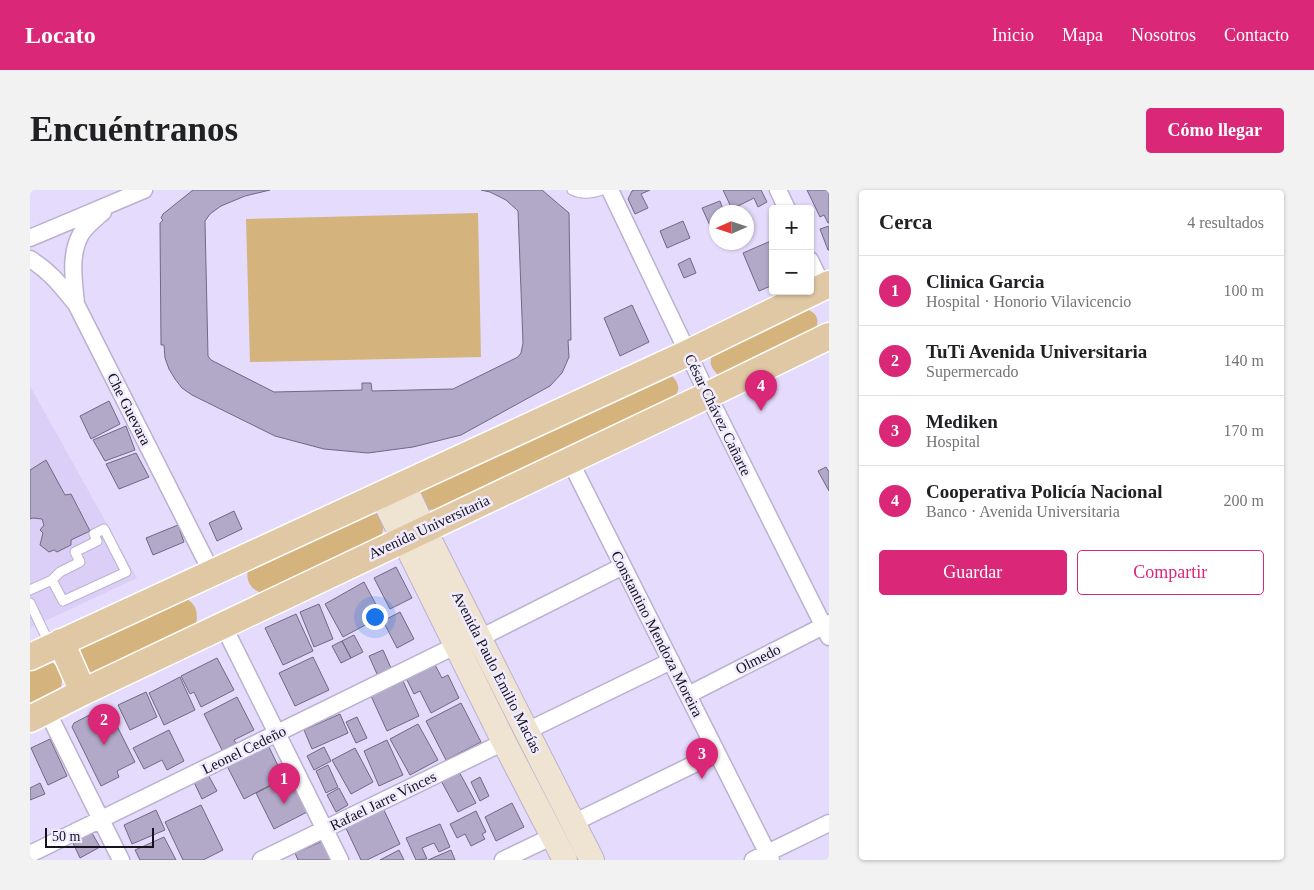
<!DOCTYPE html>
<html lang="es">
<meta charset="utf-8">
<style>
:root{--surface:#fff;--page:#f2f2f2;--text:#202124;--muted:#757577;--line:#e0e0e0;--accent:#db2777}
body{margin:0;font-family:Georgia,serif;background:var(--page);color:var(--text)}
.controls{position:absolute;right:15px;top:15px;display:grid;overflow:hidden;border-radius:5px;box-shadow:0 1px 4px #0004}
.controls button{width:45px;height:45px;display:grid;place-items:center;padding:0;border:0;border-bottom:1px solid var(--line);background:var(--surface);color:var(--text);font:25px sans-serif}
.compass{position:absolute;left:679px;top:15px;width:45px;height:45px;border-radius:50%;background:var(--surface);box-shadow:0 1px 4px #0004;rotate:267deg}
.scale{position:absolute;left:15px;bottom:12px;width:109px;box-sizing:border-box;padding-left:5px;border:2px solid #17131e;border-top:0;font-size:14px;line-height:18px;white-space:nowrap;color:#17131e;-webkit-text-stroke:4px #f1ebff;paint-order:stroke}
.you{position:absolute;left:344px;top:426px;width:18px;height:18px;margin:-12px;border:4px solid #fff;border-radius:50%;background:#1a73e8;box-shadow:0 0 0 8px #1a73e833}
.badge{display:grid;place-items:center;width:32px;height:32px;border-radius:50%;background:var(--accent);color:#fff;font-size:16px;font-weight:700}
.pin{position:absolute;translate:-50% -41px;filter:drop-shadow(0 1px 2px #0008)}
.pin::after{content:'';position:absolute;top:26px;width:18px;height:15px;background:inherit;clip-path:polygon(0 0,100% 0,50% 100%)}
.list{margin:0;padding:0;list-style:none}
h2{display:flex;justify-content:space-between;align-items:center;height:65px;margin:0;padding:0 20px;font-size:21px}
h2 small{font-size:16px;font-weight:400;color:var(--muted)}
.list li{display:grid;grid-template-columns:32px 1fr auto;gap:15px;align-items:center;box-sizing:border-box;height:70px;padding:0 20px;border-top:1px solid var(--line)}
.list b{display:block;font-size:19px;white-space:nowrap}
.list p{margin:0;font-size:16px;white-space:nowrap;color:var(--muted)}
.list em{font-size:16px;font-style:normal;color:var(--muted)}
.actions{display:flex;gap:10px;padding:15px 20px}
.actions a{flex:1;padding:11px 0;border:1px solid var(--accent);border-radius:5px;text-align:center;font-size:18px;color:var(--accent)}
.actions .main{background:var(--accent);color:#fff}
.map{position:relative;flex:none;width:799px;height:670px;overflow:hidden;border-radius:5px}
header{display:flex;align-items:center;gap:30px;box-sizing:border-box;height:70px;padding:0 25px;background:var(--accent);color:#fff}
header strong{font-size:24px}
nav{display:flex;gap:28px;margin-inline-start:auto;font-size:18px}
.intro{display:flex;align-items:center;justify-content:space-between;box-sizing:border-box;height:120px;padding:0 30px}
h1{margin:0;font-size:35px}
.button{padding:12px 22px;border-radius:5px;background:var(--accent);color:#fff;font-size:18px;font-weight:700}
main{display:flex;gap:30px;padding:0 30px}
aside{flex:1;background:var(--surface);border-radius:5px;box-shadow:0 1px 4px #0004}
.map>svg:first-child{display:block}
.built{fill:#dbcff7}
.green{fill:#d5b37d}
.building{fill:#b2a8c7;stroke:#706884}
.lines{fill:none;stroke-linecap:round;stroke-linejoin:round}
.service-casing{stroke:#bab1d0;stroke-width:11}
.minor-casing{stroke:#bab1d0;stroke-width:19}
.secondary-casing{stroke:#bab1d0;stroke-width:26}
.primary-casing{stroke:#fff;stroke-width:29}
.service{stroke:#fff;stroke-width:9}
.minor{stroke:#fff;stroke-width:16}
.secondary{stroke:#efe4d1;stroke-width:24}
.primary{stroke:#e0c8a4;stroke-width:26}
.labels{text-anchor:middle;stroke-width:5;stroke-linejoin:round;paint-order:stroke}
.street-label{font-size:15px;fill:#17131e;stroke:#f1ebff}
</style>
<header>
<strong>Locato</strong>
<nav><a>Inicio</a><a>Mapa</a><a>Nosotros</a><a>Contacto</a></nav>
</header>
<div class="intro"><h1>Encuéntranos</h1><a class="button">Cómo llegar</a></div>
<main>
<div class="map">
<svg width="799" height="670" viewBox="0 0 799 670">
<rect width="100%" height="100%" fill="#e5dbfc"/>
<path class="built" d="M0,196L107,388L0,438Z"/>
<path class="green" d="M448,23L451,167L220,172L216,29Z
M777,119C790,125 790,133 782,144L697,185H688C680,176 679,173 683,162Z
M641,185C650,194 651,200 642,210L410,321C395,321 391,315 391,301Z
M340,321C353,325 356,334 351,347L235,403C222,402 215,391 218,379Z
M152,407C165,411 169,422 166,434L70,483L59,484L46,460Z
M20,471C34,479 37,498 22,507C16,511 7,514 0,518V474Z"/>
<path class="building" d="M163,0H240L215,6L191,16L180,24L175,31L178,166L181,170L244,202L332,200V193H341L342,201L423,199L488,167L491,163L493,153L488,21L476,10L460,2L451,0H512L539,23L541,150H538L539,167L532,183L520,196L431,245L383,257L338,263L294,259L245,246L162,205L152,198L145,189L139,179L135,168L134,155H131L130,33L133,30L131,28L133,24Z
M604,0H620L611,4L618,18L605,24L598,9L602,1Z
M693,0H731L737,12L728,17L724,8L702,19Z
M777,0H799V33H798L794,25L790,27Z
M690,11L694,22H686V38L682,40L672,18Z
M653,31L660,48L637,58L630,41Z
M799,36V60H798L790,39Z
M743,50V95L729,101L713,63Z
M660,68L666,83L654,88L648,74Z
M602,115L619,152L590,166L574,128Z
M79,211L90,234L61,249L50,226Z
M96,236L105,260L75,271L63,250Z
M106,263L119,287L89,299L76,274Z
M16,270L35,305L41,304L60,341L41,350V355L27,362L24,360L19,362L10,355L13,343L10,340L14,335L12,329L3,328L0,329V280Z
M796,277L799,282V301L788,281Z
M204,321L212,339L187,351L179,333Z
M148,335L154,352L123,365L116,348Z
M366,377L382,408L360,419L344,388Z
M334,392L352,426L313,447L295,414Z
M289,414L303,449L284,457L270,422Z
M370,422L384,449L367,458L353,431Z
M266,424L283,461L253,475L235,438Z
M324,445L333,462L321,468L312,451Z
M312,451L321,468L311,473L302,456Z
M353,460L361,478L347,484L339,466Z
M283,467L299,500L265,516L249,483Z
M187,468L204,500L171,517L164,502L160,504L151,486Z
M404,473L412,488L418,485L429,508L401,523L390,501L384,504L376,488Z
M150,487L165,520L134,535L119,503Z
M373,491L389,526L357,541L341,506Z
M116,502L127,527L100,540L88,515Z
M207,507L224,540L204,550L206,553L192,560L174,524Z
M431,513L451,552L416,570L396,531Z
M77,516L105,572L87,581L89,587L71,596L42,537L44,533Z
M310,524L318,543L282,559L274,540Z
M327,527L337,548L326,553L316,532Z
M388,534L408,570L380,585L360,549Z
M139,540L154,571L137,580L132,570L114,579L103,558Z
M20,549L37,586L18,595L1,558Z
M357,550L373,585L349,596L334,561Z
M238,555L254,588L214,609L197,576Z
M294,557L301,571L284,580L277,566Z
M325,558L343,592L321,604L302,570Z
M298,575L308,597L296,603L286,581Z
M427,578L446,613L428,622L409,587Z
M176,581L187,601L172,609L162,588Z
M262,585L279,621L244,639L226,603Z
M450,587L459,606L450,611L441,592Z
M10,593L15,604L0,610V598Z
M309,598L318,615L306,622L297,605Z
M482,613L494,637L466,651L455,627Z
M171,615L193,660L173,670H153L135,632Z
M352,616L370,654L337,670H331L314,634Z
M126,620L135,640L102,654L94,635Z
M446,621L456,642L452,644L455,649L441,656L435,644L427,648L420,634Z
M410,634L420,657L409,662L404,653L392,658L397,669L386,670L376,648Z
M62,643L70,657L50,668L43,653Z
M134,647L146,670H110L105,660Z
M293,651L301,670H268L265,663Z
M369,660L374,670H350Z
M421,660L425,670H398Z"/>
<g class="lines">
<defs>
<path id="service" d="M542,0C552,5 561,4 572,0
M0,400L22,390L30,382L50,372L45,362L67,351L64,344L74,339L96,382L33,411L22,390
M0,413L20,455"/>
<path id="minor" d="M580,0L678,205L799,447
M748,0L757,19
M0,48L114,0
M0,69C21,82 31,96 46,114L182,383
M780,70L793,97
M46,114C44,91 39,65 51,44C57,35 65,29 73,22
M540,271L741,670
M193,435L310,670
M450,448L593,376
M658,505L799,433
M17,521L91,670
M497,541L641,471
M543,633L687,563
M0,664L427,455
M231,670L474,552
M473,670L523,646
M723,670L799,633"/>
<path id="secondary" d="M373,294L400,351L562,670
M351,304L474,552L535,670"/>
<path id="primary" d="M31,452L53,502
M0,467L658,163L799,94
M0,529L53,502L678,205L799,146"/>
</defs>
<use href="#service" class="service-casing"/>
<use href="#minor" class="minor-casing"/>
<use href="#secondary" class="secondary-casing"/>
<use href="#primary" class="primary-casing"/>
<use href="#service" class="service"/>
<use href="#minor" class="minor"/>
<use href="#secondary" class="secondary"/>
<use href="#primary" class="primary"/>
</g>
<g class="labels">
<g class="street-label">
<text transform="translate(99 219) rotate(63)" y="5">Che Guevara</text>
<text transform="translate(688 225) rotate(64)" y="5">César Chávez Cañarte</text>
<text transform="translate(399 337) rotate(-25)" y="5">Avenida Universitaria</text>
<text transform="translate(627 444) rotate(63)" y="5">Constantino Mendoza Moreira</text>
<text transform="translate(728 469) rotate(-27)" y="5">Olmedo</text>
<text transform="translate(467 482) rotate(63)" y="5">Avenida Paulo Emilio Macías</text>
<text transform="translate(214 560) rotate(-26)" y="5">Leonel Cedeño</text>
<text transform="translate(353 611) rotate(-26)" y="5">Rafael Jarre Vinces</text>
</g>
</g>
</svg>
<div class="controls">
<button>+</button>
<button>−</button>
</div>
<svg class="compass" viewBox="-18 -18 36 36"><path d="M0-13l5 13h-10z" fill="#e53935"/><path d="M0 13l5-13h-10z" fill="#757577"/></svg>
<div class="scale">50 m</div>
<div class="you"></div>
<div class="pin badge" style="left:254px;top:614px">1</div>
<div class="pin badge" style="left:74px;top:555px">2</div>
<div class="pin badge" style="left:672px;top:589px">3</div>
<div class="pin badge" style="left:731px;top:221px">4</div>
</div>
<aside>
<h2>Cerca<small>4 resultados</small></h2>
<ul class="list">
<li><span class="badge">1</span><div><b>Clinica Garcia</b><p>Hospital · Honorio Vilavicencio</p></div><em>100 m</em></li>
<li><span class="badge">2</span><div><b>TuTi Avenida Universitaria</b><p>Supermercado</p></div><em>140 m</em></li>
<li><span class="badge">3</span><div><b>Mediken</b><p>Hospital</p></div><em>170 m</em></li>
<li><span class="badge">4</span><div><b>Cooperativa Policía Nacional</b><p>Banco · Avenida Universitaria</p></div><em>200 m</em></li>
</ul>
<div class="actions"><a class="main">Guardar</a><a>Compartir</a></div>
</aside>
</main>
